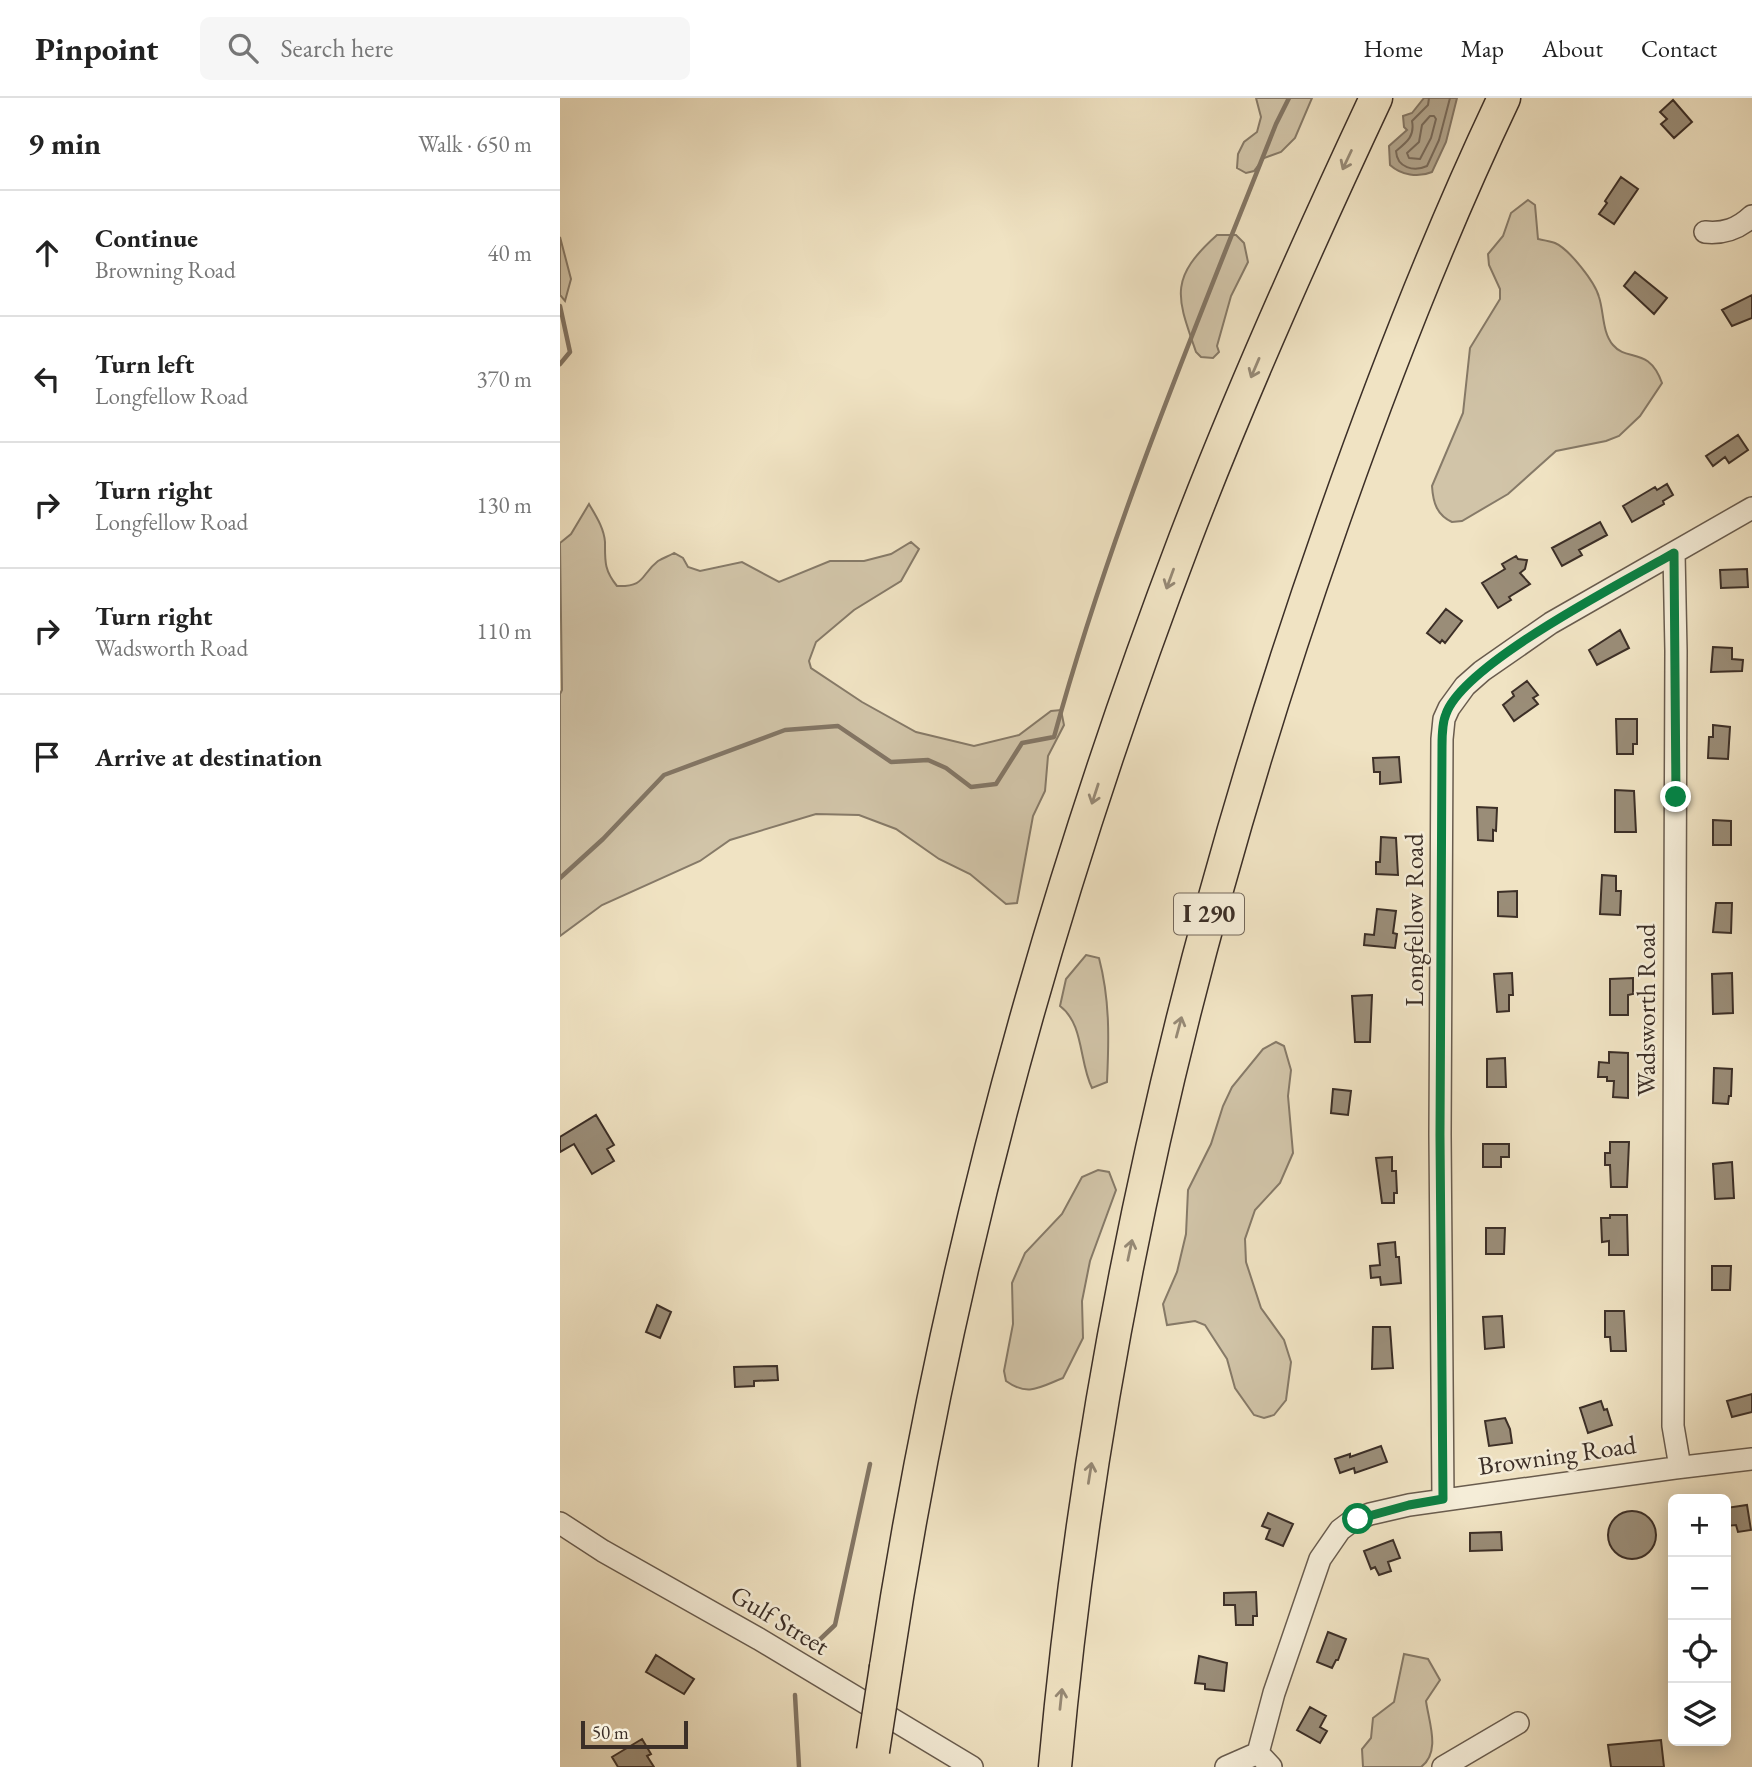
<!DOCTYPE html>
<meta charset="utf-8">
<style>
:root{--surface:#fff;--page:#f6f6f6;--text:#222;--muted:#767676;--line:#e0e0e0}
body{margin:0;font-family:"EB Garamond",serif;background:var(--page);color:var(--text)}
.controls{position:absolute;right:21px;bottom:21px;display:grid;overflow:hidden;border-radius:10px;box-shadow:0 4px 18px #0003}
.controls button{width:63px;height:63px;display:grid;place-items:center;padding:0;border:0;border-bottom:2px solid var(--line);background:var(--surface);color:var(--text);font:35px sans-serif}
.scale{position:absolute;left:21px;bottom:18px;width:107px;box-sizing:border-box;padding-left:7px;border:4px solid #3c2f27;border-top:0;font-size:19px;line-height:24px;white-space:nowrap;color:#3c2f27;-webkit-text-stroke:5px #f5edd8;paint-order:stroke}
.stop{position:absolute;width:21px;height:21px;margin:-16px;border:5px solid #0b8043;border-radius:50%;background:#fff}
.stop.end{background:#0b8043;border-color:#fff;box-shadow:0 2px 7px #0008}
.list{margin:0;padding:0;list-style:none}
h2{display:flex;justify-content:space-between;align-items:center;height:91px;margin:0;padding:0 28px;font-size:30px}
h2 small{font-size:23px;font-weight:400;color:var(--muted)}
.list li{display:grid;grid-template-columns:46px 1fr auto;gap:21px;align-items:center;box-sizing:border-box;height:126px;padding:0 28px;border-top:2px solid var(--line)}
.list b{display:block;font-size:26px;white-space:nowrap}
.list p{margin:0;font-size:23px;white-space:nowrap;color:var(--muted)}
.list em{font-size:23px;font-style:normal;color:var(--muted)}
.icon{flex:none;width:38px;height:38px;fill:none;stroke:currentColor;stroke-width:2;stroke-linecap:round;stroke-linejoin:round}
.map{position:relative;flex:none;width:1192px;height:1669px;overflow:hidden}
header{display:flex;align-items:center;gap:42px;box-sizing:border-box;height:98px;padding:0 35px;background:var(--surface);border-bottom:2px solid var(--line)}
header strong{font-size:33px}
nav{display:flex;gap:38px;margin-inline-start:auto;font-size:24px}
.search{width:490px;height:63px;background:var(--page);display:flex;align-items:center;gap:18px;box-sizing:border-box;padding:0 24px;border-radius:10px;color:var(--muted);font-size:26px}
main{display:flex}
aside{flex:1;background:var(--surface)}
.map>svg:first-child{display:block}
.green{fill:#d1c4a8;stroke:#867a68;stroke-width:2}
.water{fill:#b3a68e;stroke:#837665;stroke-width:2}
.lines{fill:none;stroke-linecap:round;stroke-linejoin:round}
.shore{stroke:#786a5a;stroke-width:2}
.stream{stroke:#837665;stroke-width:4.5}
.building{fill:#9a8d78;stroke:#3c2f27;stroke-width:2}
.minor-casing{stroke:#695c4e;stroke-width:24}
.highway-casing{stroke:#3c2f27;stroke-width:35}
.minor{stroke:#f5edd8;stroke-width:21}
.highway{stroke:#f0e3c3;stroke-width:32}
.highway-bridge-casing{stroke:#3c2f27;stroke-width:35;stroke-linecap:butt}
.highway-bridge{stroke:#f0e3c3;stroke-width:32}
.oneway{stroke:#968975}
.route{stroke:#0b8043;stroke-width:9}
.labels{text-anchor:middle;stroke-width:5;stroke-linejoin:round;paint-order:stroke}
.shield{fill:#f5edd8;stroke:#74685c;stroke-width:2}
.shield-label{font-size:24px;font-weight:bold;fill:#3c2f27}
.street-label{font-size:26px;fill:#3c2f27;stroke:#f5edd8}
</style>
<header>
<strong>Pinpoint</strong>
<div class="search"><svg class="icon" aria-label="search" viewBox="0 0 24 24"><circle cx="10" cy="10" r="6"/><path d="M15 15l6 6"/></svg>Search here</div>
<nav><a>Home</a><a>Map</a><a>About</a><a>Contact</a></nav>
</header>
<main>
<aside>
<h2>9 min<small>Walk · 650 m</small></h2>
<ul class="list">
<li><svg class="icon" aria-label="ahead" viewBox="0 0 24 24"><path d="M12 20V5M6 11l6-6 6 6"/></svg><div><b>Continue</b><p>Browning Road</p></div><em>40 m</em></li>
<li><svg class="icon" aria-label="left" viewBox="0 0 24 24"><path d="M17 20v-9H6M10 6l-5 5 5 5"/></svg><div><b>Turn left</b><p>Longfellow Road</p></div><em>370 m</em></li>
<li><svg class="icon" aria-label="right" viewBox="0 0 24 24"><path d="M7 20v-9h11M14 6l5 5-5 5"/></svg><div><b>Turn right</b><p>Longfellow Road</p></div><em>130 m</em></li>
<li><svg class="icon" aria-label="right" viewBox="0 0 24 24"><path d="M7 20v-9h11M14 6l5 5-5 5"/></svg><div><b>Turn right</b><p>Wadsworth Road</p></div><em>110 m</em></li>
<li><svg class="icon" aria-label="arrive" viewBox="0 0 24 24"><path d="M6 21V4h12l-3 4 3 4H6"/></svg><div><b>Arrive at destination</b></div></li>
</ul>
</aside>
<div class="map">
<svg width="1192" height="1669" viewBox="0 0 1192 1669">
<rect width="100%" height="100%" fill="#f0e3c3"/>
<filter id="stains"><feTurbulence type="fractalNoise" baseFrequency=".00286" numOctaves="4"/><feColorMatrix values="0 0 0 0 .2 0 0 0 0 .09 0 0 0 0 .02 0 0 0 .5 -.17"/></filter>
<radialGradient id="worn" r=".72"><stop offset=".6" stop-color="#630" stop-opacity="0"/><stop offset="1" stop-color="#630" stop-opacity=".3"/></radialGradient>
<path class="green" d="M696,0H752L735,40L721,54L704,60L694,73L686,75L677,70L678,56L684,44L697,34L701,19Z
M968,102L975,107L978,141C983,142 990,143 995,145C1009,151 1035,184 1039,199C1044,214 1042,234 1053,247C1067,264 1089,248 1102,285L1080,318L1059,338L1046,343L996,353L948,396L902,423L892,424C877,417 873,405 872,388L903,315L910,250L940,201V191L929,167L928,156L943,138L951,115Z
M657,137H676L684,145L688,164L671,198L657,248L659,254L653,260L641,259L636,254C617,199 608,181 657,137Z
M0,139L11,181L5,203L0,197Z
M29,406C36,418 44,430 45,444C45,463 44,472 57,488C86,489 80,477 98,463C103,460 109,458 114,455L123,460L128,469L140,473L182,464L219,484L270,463H304L331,456L351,444L359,451L341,483L294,512L256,544L249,563L251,570L302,604L356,634L414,648L459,637L491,613L501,612L504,627L488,658L485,693L473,718L457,805L446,806L410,776L379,761L336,731L299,717L256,716L170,742L140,763L42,807L0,838V596L2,592L0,445L11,436Z
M526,857L539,860C550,902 549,941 547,984L532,990C519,964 524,926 500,908L506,881Z
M716,944L724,948L731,972L728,998L733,1055L720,1085L695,1112L685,1141L686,1164L701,1210L724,1242L731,1264L726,1302L714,1317L704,1320L694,1317L675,1290L667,1261L645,1227L635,1223L607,1227L603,1206L617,1174L626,1136L628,1092L651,1046L663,1008L672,989L703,951Z
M538,1072L549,1074L556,1092L530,1163L522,1203L523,1240L503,1280C480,1289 468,1299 446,1283L444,1273L453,1226L452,1185L465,1155L502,1116L522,1079Z
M844,1556L868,1561L880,1582L866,1603C869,1625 881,1654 861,1669H803L802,1651L811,1640L813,1620L834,1604Z"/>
<path class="water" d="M864,0H897L886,44L872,74C858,80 841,77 830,67L829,48L847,32L844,29L843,18L852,15Z"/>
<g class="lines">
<path class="shore" d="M869,0L868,7L852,23C855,38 847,44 836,53C837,70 854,74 867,68L879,42L890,0
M870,18H874L876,21L871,40L860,61L849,60L847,55L859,44L862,27Z"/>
<path class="stream" d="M0,208L10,254L0,266
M0,780L43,741L104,677L225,632L278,628L331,664L368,662L386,670L411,689L436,686L462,645L494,639C551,430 636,228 716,26L729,0
M252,1549L275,1527L310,1366
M235,1597L239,1669"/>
</g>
<path class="building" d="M1113,2L1132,24L1114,40L1101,26L1107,21L1100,14Z
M1061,79L1078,91L1054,126L1039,116L1047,105L1045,103Z
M1075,174L1107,200L1094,216L1064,188Z
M1192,197V220L1172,228L1162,212Z
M1178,337L1188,352L1169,365L1165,359L1153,368L1146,358Z
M1107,386L1113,397L1103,403L1104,406L1072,424L1063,408L1095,389L1097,392Z
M1040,424L1047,437L1019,452L1022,457L1002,468L992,450Z
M956,458L958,461L967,462L965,471L960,475L970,486L949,499L951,502L938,510L922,485L945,471L942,466Z
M1187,471L1188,489L1161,490L1160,472Z
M886,511L902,523L885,545L882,542L880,545L867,535Z
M1060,532L1069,550L1037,567L1029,552Z
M1153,549L1172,550V561L1183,562L1182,573L1151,574Z
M967,583L978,597L973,600L978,606L954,623L943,607L954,598L952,594Z
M1056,621H1077V646H1073V656H1057Z
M1153,627L1170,629L1168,661L1148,660L1149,639H1153Z
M839,659L841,684L820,686V674H814L813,660Z
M1055,692L1074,693L1076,734H1055Z
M917,709L937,710L936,733L933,732V743L918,742Z
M1153,722L1171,723V747H1153Z
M821,739L836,740L838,777L816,776V764H820Z
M1042,777L1056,778V793H1061L1060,817L1040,816Z
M957,793V819L938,818V794Z
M1156,805H1172L1171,835L1153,834Z
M817,811L836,813L833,835L837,836L835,850L804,847L805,836L814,837Z
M952,875L953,897H949V913L937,914L934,876Z
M1172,875L1173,915L1153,916L1152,876Z
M1073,880V896L1068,897V917H1050V881Z
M812,897L810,944H795L792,898Z
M1049,954L1068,955V1000L1053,999L1054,983H1047V979H1038L1039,964L1049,965Z
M945,960L946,989H927V961Z
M1154,970L1172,971L1171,998H1169L1168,1006L1153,1005Z
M773,991L791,993L788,1017L771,1015Z
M36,1017L54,1047L47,1051L54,1063L32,1076L14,1046L0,1054V1039Z
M1050,1044H1069L1067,1089H1051L1050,1067H1045V1055H1050Z
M923,1046H949V1059H941V1069H923Z
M832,1059V1073H836L837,1095H834V1105H822L816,1060Z
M1172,1064L1174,1100L1155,1101L1153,1066Z
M1050,1117H1067L1068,1157H1049V1143L1042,1144L1041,1120H1050Z
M926,1130H945L944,1156H926Z
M835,1144L836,1159H839L841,1185L821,1187L820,1179L811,1180L810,1168L820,1167L818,1146Z
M1152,1168H1171L1170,1192H1152Z
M97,1207L111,1214L100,1240L86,1234Z
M1045,1213H1064L1066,1253H1051L1050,1239H1045Z
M942,1218L944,1249L925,1251L923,1219Z
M813,1229H830L833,1270L812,1271Z
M217,1268L218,1282L194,1283V1288L175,1289L174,1269Z
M1192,1296V1314L1172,1319L1167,1303Z
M1041,1303L1044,1312L1047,1311L1052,1327L1028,1335L1020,1310Z
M945,1320L950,1331L952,1345L929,1348L925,1323Z
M821,1348L827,1364L795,1375L794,1370L780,1375L775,1361L790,1356V1359Z
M1187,1407L1191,1432L1178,1434L1176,1427L1166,1428V1410Z
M1048 1437a24 24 0 1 1 48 0a24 24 0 1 1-48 0Z
M708,1415L733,1426L723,1448L706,1441L710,1431L702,1428Z
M941,1434L942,1452L910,1453V1435Z
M833,1442L840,1460L828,1464L831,1473L819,1477L815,1469L811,1471L804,1453Z
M696,1494L697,1518H693V1527H676L675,1507H664V1495Z
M768,1534L786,1541L778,1562H776L772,1570L757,1564Z
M96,1557L134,1581L124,1596L86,1574Z
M639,1558L667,1565L664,1593L645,1591V1586L635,1585Z
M750,1609L766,1618L760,1629L767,1633L760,1645L737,1632Z
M82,1641L91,1656L87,1658L94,1669H58L52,1659Z
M1101,1642L1104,1669H1051L1048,1647Z"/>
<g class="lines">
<defs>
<path id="minor" d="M1145,134C1164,136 1178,131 1192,118
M1114,455L1116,553L1113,1328L1120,1369
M883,1401L880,1037L882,641L884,621L889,610L905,588L922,573L991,525L1192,410
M0,1425L43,1453L199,1541L412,1669
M666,1669L698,1655
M711,1669L698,1655L714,1595L760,1461L780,1432L792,1423L810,1416L849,1407L1115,1370L1192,1361
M883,1669L958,1625"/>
<path id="highway" d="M326,1569C384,1184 486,806 625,441C682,292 748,145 816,0
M495,1669C533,1245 630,830 771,429C822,283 878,139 944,0"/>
</defs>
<use href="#minor" class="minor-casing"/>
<use href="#highway" class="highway-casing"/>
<use href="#minor" class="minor"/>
<use href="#highway" class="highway"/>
<defs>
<path id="highway-bridge" d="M313,1653L326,1569"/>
</defs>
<use href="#highway-bridge" class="highway-bridge-casing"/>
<use href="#highway-bridge" class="highway-bridge"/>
</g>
<defs><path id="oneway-shaft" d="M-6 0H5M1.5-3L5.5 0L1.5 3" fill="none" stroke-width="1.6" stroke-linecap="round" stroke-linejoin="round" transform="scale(1.75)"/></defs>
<g class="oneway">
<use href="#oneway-shaft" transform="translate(787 62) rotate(115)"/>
<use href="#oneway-shaft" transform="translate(695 270) rotate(113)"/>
<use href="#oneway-shaft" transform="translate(610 481) rotate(110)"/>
<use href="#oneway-shaft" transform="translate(535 696) rotate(108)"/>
<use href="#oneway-shaft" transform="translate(619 929) rotate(-75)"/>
<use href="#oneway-shaft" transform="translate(570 1152) rotate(-78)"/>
<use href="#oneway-shaft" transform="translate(530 1375) rotate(-81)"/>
<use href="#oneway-shaft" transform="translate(501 1601) rotate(-84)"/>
</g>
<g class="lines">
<path class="route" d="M798,1421L849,1407L883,1401L880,1037L882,648C882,638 882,625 886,616C904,565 1064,484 1114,455L1116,699"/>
</g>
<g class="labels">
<rect class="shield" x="614" y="795.5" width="70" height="41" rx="5"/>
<g class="shield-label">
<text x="649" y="824">I 290</text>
</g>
<g class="street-label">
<text transform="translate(854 822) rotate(-90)" y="9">Longfellow Road</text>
<text transform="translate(1086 912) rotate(-90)" y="9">Wadsworth Road</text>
<text transform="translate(997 1357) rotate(-8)" y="9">Browning Road</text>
<text transform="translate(220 1522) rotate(31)" y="9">Gulf Street</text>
</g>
</g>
<rect width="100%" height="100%" filter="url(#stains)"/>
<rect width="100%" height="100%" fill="url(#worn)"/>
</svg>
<div class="controls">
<button>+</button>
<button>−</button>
<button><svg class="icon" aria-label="locate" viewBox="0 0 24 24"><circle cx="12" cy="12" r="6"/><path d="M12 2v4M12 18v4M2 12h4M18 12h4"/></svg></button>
<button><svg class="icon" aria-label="layers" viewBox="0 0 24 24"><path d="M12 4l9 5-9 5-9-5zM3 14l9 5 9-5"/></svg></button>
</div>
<div class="scale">50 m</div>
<div class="stop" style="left:798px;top:1421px"></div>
<div class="stop end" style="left:1116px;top:699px"></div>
</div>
</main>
